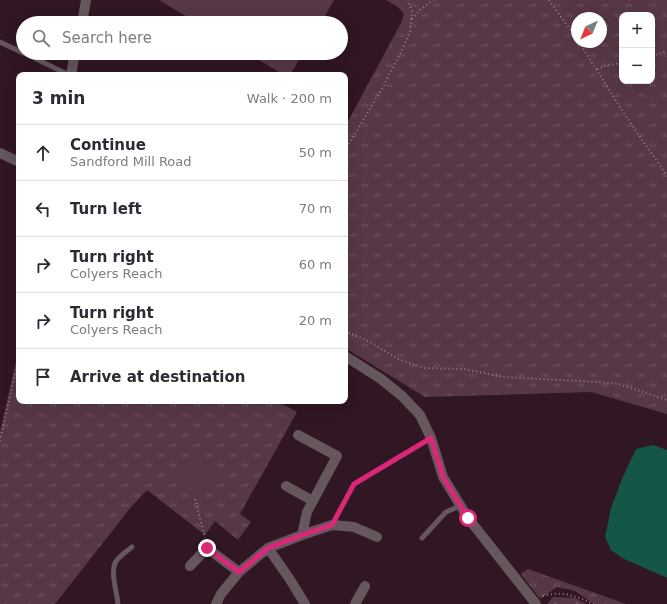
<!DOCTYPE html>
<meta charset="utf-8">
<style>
:root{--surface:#fff;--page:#f2f2f3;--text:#2b2b33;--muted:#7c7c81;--line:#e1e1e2}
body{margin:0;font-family:"DejaVu Sans",sans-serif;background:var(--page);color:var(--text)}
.controls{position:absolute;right:12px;top:12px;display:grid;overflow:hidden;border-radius:8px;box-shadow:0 4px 16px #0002}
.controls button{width:36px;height:36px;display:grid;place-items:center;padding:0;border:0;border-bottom:1px solid var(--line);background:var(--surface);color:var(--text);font:20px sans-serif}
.compass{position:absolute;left:571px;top:12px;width:36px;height:36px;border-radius:50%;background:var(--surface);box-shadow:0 4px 16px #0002;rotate:223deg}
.stop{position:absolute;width:12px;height:12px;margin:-9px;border:3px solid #db2777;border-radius:50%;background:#fff}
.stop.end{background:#db2777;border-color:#fff;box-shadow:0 1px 4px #0008}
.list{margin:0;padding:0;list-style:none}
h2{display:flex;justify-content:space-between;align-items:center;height:52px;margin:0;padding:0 16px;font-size:17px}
h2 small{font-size:13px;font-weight:400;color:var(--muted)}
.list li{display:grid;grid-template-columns:26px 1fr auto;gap:12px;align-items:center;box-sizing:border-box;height:56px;padding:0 16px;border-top:1px solid var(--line)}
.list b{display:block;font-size:15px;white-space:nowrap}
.list p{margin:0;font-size:13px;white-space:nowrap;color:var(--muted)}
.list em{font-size:13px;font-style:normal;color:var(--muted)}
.icon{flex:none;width:22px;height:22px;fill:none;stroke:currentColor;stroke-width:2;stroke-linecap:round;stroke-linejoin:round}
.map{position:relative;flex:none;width:667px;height:604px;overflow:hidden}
.search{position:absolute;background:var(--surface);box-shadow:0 4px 16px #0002;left:16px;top:16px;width:332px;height:44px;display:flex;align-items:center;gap:10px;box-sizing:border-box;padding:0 14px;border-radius:22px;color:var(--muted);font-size:15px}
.panel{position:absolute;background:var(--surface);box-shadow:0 4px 16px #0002;left:16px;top:72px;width:332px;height:332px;border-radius:8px}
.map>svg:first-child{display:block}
.grass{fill:url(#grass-tufts);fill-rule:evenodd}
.forest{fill:url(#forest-firs)}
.park{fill:#573746}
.water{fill:#145647}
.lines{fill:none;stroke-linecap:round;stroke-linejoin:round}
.path{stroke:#967f8a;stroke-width:2;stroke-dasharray:1 3;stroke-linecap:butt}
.lane{stroke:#66575e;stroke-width:5}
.street{stroke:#66575e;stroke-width:10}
.route{stroke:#db2777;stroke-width:5}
</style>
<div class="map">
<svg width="667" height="604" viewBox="0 0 667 604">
<defs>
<pattern id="grass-tufts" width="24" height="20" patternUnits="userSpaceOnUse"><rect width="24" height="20" fill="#573746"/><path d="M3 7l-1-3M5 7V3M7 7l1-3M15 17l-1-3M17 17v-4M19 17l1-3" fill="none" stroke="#6f5361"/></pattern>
<pattern id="forest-firs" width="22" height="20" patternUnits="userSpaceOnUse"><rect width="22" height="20" fill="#573746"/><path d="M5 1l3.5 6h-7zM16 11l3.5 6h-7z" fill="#6f5361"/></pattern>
</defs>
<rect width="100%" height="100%" fill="#311624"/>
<path class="grass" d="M386,0H667V414L591,392L425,397L345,348V127L402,21L404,14L398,7ZM622,15H652V81H622ZM577,18H601V42H577Z
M19,348V401H277L297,412L240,514L251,522L238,540L215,521L205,535L147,490L131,507L55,604H0V432Z
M528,569L626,604H594L575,591L557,587L540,599L521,574Z"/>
<path class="forest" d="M553,597L575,598L586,604H547Z"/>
<path class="park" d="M159,0H334L321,23H197Z
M247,53H303L290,75H284Z
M198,457L216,478L195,499L177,479Z"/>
<path class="water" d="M653,445L667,450V578L622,558L611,550L605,537L611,508L622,479L636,449Z"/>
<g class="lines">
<path class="path" d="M549,0L577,39
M412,19L420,10L433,0
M579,42L623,112L667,176
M652,56L667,51
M597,69L608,65L622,63
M345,151L384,85L405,44L410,31L412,11L408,0
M345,331L370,342L398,359L424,368L464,369L503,377L598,382L619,384L667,400
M0,441L19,356
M195,499L205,538
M338,516L354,485L421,444
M543,596C562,590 577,597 594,604"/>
<path class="lane" d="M0,42L23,53
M24,53L69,75
M422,538L446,512L460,506
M118,604C117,592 109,569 117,560C121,555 127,551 132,547"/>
<path class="street" d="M82,23L86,0
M71,75L75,53
M0,153L19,162
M345,356L381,379L402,396L420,415L431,438L443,477L468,518L536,604
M298,435L337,456L307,512L302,535
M286,486L313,501
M268,548L289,578L305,604
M190,566L207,548L239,572
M216,604L221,594L239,572L268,548L302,535L332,525L354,527L377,537
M355,604L365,586"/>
</g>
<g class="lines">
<path class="route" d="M207,548L239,572L268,548L302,535L332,525L354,484L431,438L443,477L468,518"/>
</g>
</svg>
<div class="controls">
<button>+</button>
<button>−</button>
</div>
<svg class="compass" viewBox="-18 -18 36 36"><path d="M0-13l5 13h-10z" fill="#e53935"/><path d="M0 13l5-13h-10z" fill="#7c7c81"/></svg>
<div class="stop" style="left:468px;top:518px"></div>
<div class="stop end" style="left:207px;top:548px"></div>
<div class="search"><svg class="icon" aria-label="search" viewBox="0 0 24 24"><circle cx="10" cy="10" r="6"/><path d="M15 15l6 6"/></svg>Search here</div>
<section class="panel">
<h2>3 min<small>Walk · 200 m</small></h2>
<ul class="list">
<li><svg class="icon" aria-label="ahead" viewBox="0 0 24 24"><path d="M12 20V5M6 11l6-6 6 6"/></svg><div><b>Continue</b><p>Sandford Mill Road</p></div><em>50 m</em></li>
<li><svg class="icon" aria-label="left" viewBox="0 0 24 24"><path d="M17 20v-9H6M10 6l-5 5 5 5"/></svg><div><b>Turn left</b></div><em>70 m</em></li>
<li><svg class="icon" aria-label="right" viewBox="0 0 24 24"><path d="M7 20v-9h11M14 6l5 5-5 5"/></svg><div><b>Turn right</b><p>Colyers Reach</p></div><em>60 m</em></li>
<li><svg class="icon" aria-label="right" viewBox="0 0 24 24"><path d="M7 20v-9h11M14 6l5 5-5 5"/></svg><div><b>Turn right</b><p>Colyers Reach</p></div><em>20 m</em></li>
<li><svg class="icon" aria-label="arrive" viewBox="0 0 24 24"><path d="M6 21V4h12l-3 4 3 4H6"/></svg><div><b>Arrive at destination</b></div></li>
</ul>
</section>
</div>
